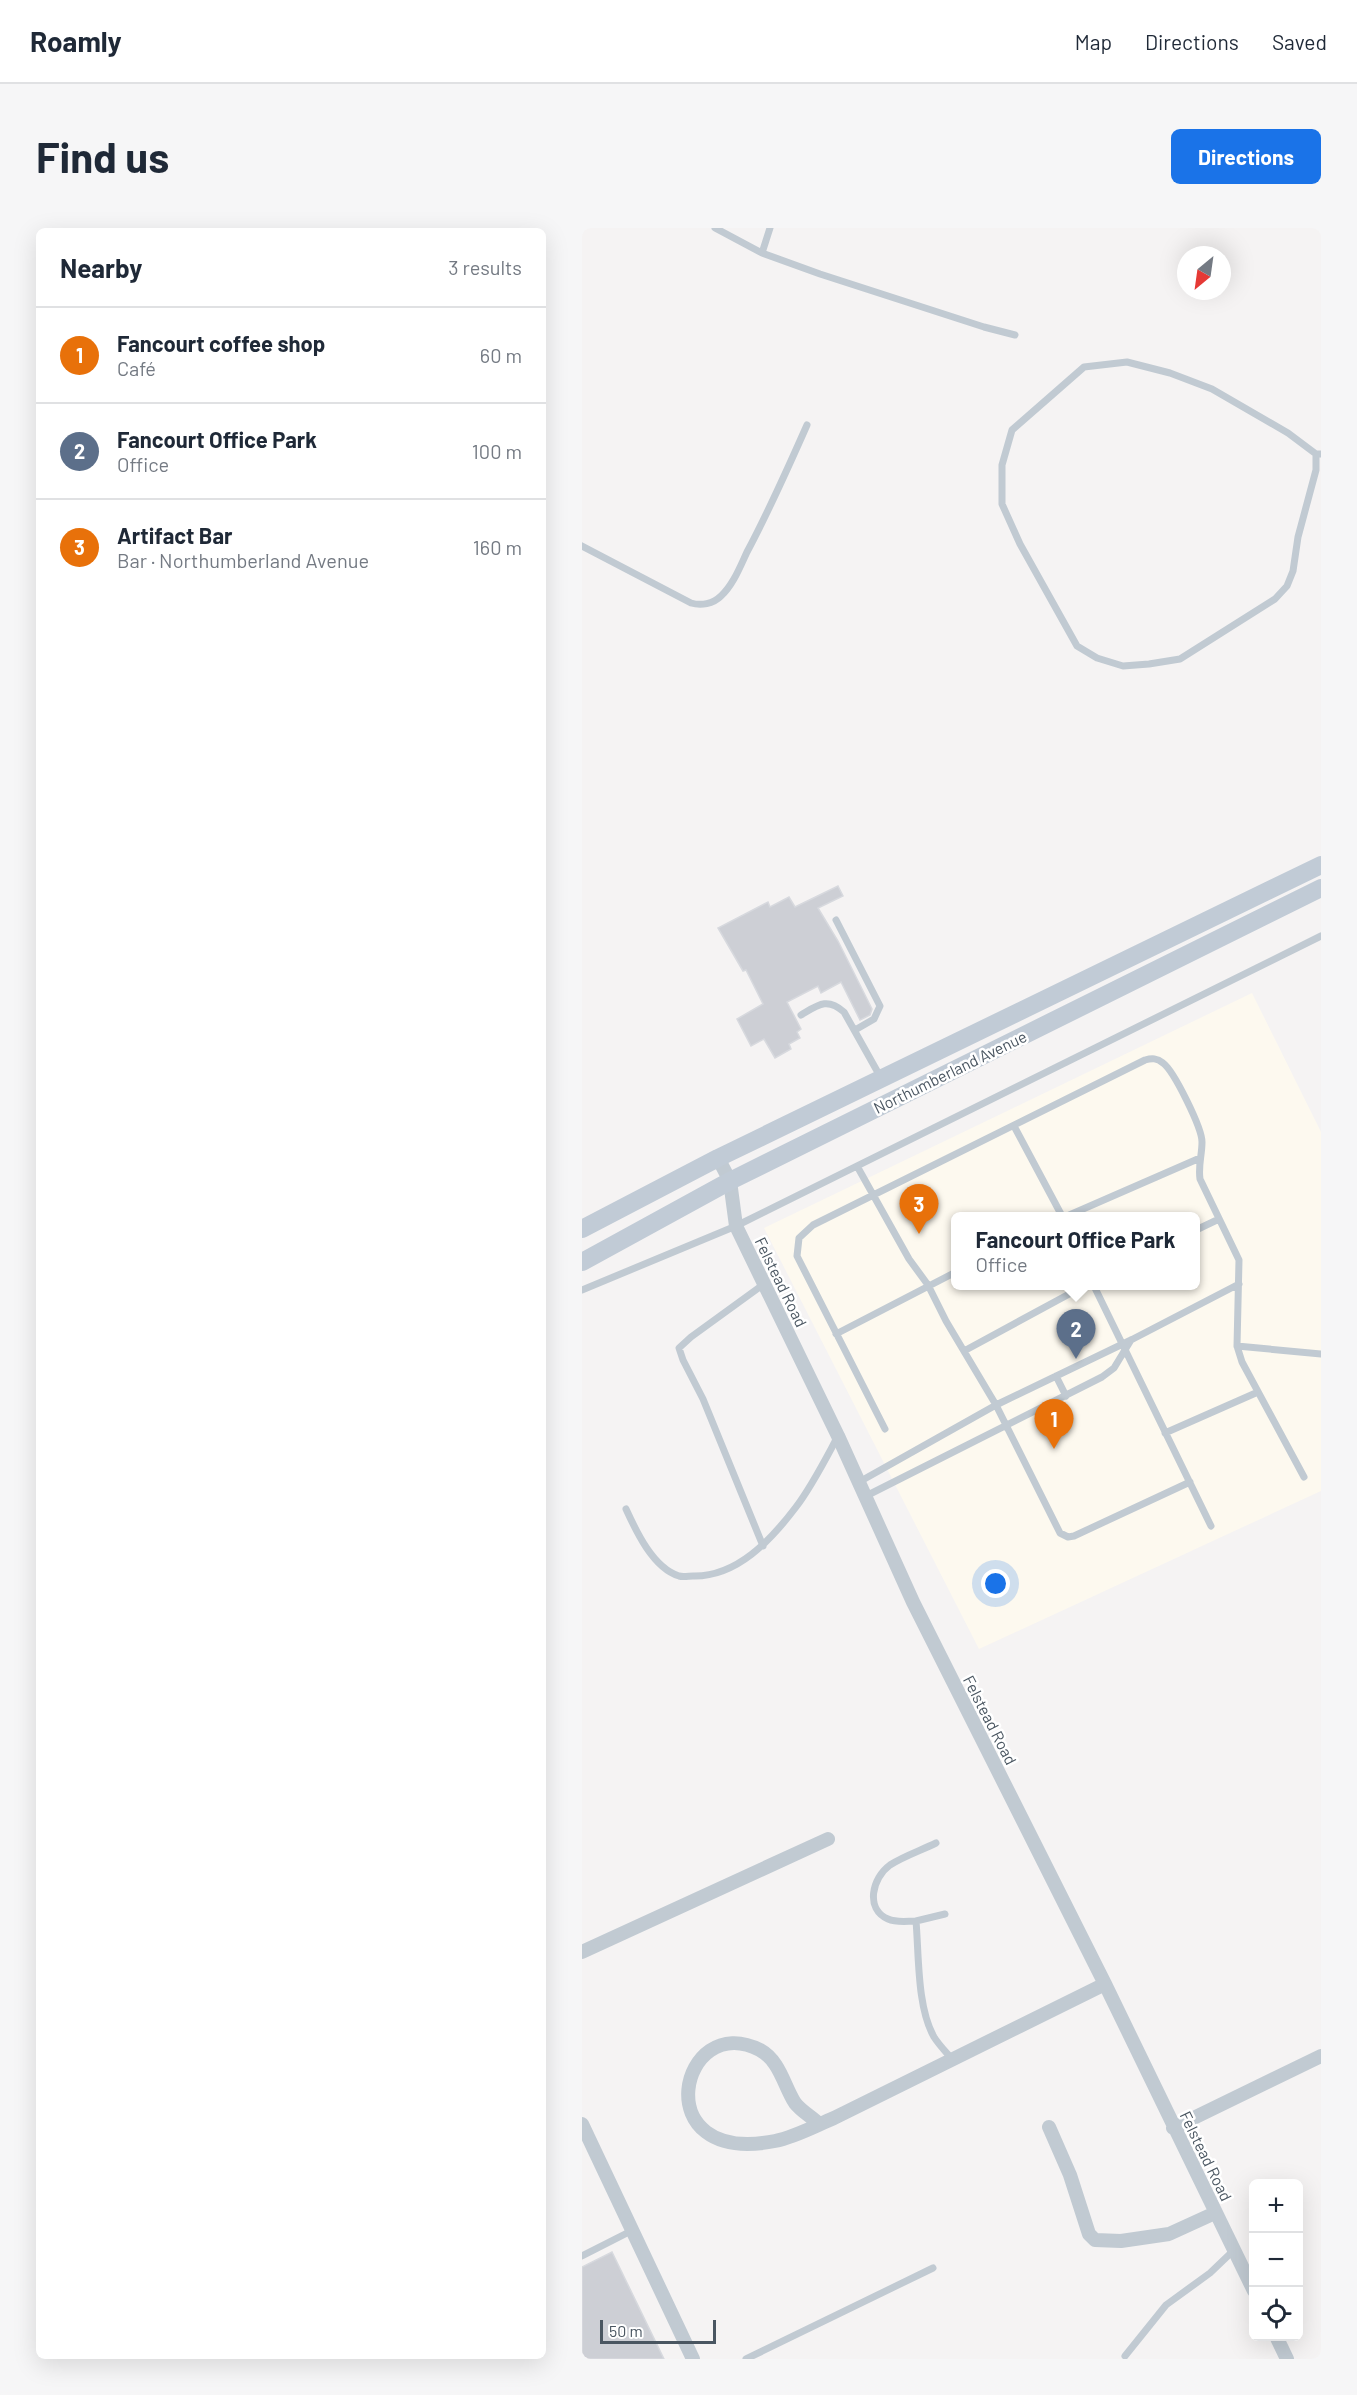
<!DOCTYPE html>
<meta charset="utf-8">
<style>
:root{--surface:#fff;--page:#f6f6f7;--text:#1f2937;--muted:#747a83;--line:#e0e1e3;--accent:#1a73e8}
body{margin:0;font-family:Barlow,sans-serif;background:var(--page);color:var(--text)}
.controls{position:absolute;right:18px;bottom:18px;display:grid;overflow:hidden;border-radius:9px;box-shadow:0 6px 24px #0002}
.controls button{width:54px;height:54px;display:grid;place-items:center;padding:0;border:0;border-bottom:2px solid var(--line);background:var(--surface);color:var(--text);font:30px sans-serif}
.compass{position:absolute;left:595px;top:18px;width:54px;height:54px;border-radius:50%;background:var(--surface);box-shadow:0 6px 24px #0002;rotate:209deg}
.scale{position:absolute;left:18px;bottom:15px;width:116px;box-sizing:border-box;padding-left:6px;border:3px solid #4a5661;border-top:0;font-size:16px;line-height:21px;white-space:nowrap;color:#4a5661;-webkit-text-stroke:4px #fff;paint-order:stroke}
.you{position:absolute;left:414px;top:1356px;width:21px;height:21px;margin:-15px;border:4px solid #fff;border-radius:50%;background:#1a73e8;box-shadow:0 0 0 9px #1a73e833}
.badge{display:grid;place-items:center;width:39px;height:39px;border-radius:50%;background:var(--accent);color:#fff;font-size:20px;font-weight:700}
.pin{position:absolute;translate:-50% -50px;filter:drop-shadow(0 2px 3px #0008)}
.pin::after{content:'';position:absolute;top:32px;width:21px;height:18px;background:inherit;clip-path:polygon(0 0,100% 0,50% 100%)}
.popup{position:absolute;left:369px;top:984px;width:249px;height:78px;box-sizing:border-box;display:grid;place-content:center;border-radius:9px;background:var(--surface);filter:drop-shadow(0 2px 4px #0005);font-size:20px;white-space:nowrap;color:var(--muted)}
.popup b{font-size:22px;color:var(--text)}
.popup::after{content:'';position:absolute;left:50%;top:100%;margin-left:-12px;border:12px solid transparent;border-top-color:var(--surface)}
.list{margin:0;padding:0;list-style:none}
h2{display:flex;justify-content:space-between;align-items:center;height:78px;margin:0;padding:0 24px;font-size:26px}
h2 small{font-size:20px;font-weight:400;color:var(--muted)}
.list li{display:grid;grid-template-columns:39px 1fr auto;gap:18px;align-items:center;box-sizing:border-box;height:96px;padding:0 24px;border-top:2px solid var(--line)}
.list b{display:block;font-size:22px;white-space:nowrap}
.list p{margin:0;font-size:20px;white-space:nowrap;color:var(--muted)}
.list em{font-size:20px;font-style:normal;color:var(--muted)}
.icon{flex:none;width:33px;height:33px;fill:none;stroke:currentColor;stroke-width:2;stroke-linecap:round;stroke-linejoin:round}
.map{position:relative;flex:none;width:739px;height:2131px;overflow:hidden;border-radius:9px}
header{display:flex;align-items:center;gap:36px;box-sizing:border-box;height:84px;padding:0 30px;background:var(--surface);border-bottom:2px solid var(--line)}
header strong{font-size:28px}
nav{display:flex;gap:33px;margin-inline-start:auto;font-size:21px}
.intro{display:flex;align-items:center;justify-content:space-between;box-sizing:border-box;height:144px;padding:0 36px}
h1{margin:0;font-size:42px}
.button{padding:15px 27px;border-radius:9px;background:var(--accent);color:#fff;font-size:21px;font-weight:700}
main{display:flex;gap:36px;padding:0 36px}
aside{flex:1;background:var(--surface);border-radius:9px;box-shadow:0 6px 24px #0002}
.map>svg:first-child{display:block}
.commercial{fill:#fdf9ef;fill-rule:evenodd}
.building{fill:#cdcfd5;stroke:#d7d9de;stroke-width:1.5}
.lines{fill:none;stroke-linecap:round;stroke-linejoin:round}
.service{stroke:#c1cad2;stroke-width:7}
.minor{stroke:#c1cad2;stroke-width:14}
.secondary{stroke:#c1cbd6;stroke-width:18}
.labels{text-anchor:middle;stroke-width:5;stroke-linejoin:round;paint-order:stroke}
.street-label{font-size:16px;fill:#4a5661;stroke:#fff}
</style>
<header>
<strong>Roamly</strong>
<nav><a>Map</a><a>Directions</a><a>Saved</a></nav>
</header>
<div class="intro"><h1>Find us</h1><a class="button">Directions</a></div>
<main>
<aside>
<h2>Nearby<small>3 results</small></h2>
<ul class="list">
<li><span class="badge" style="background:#e8710a">1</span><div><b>Fancourt coffee shop</b><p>Café</p></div><em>60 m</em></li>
<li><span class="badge" style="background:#5c6f8a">2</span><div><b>Fancourt Office Park</b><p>Office</p></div><em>100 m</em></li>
<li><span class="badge" style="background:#e8710a">3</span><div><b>Artifact Bar</b><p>Bar · Northumberland Avenue</p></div><em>160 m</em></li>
</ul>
</aside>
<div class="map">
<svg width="739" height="2131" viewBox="0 0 739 2131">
<rect width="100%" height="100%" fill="#f5f3f3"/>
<path class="commercial" d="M670,765L739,904V1263L397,1421L182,1000ZM374,988H614V1058H374Z"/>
<path class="building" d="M256,658L261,668L236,680L256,713L290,781L288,787L278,792L259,754L239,765L236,758L205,774L219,801L215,804L218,810L207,816L209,821L193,830L182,811L169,818L155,791L181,776L164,742L161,743L136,700L186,674L188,679L207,669L213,679Z
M30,2024L82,2131H0V2039Z"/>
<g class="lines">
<path class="service" d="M133,0L180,25L238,46L402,99L433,107
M180,25L188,0
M734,226V242L716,309L711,343L705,358L693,371L598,431L567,436L541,438L515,430L495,418L438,316L420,276V237L430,202L502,139L545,134L588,145L630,161L706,205L734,226H739
M0,318L109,375C119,378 131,376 139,368C151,357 158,339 165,324C187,283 206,240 225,197
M254,692L298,778L292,791L273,802
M219,787C236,777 245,769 262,784L299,850
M432,898L480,988
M275,938L327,1031L346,1057L364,1093L414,1177L478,1305L486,1309L492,1308L608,1254
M485,988L618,930
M614,1002L637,991
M512,1058L629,1298
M0,1062L154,998L739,708
M254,1106L374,1044
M655,1118L739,1126
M382,1123L502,1058
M474,1148L484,1168
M303,1201L215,1028L217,1010L231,997L563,832C570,830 575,830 581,835C592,843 620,900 620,914C620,927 616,938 618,951L657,1032L655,1118L660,1134L722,1249
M583,1205L676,1164
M277,1254L414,1177L549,1112L657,1056
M284,1268L520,1149L532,1140L549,1112
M44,1281C54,1303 71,1340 97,1348C101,1349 107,1348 111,1348C155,1349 189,1312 214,1279C230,1258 243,1232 256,1208
M181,1318L121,1171L101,1132L97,1120L109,1109L182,1056
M354,1615C340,1622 322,1628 308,1637C290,1650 283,1681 306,1691C315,1695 325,1693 334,1693C337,1728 335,1779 352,1809C357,1817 364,1824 370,1831
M334,1693L363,1686
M0,2028L51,2002
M543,2128L584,2077L628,2045L651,2023
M164,2131L351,2040"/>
<path class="minor" d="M136,930L148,953L154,998L256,1208L331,1374L523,1756L672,2063
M0,1724L246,1611
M0,1896L111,2131
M237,1896C230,1889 219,1883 213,1875C202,1858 198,1833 178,1822C98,1781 62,1939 193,1913C213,1909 233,1898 252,1890L523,1756
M467,1899L488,1947L507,2006L513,2012L539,2013L587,2006L633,1985
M591,1900L739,1828
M694,2108L705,2131"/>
<path class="secondary" d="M0,1001L136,930L739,637
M0,1034L148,953L739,660"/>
</g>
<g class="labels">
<g class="street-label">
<text transform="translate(368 844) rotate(-26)" y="6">Northumberland Avenue</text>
<text transform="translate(199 1054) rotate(64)" y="6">Felstead Road</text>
<text transform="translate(408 1492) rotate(63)" y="6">Felstead Road</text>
<text transform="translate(624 1928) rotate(64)" y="6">Felstead Road</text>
</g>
</g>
</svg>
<div class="controls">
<button>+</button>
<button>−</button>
<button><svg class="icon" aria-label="locate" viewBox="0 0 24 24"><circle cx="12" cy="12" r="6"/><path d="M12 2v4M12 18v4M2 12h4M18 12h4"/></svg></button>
</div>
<svg class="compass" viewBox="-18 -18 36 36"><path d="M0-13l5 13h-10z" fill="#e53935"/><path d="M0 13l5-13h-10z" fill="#747a83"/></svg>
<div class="scale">50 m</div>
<div class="you"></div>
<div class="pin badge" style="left:472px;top:1221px;background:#e8710a">1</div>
<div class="pin badge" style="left:494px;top:1131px;background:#5c6f8a">2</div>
<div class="popup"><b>Fancourt Office Park</b>Office</div>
<div class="pin badge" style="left:337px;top:1006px;background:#e8710a">3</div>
</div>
</main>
